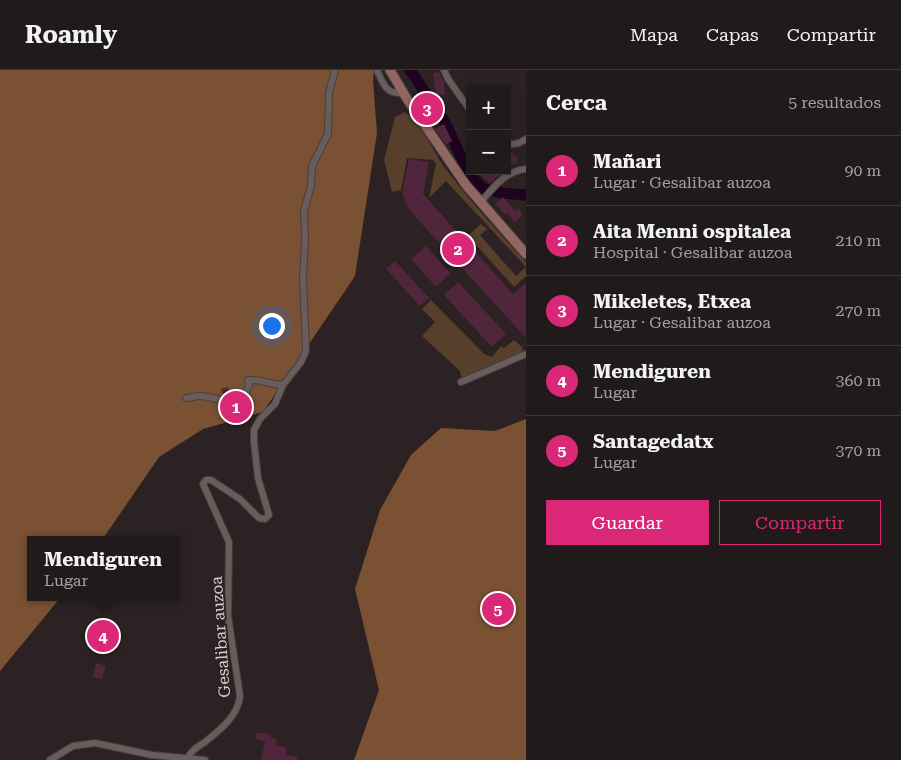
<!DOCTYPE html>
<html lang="es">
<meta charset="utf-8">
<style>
:root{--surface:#211a1a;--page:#2d2727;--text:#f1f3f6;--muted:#a2a1a2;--line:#3e3839;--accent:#db2777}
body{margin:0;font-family:"Roboto Serif",serif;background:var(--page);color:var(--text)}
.controls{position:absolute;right:15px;top:15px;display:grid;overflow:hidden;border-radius:0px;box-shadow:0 2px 12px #0003}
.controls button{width:45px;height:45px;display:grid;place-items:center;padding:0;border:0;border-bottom:1px solid var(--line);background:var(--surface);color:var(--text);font:25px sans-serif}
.you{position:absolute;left:271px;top:255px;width:18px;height:18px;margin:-12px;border:4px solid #fff;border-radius:50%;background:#1a73e8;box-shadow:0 0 0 8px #1a73e833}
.badge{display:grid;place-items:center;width:32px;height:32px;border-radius:50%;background:var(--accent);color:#fff;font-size:16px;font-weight:700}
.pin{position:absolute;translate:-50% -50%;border:2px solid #fff;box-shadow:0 1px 5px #0006}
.popup{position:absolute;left:27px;top:466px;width:152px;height:65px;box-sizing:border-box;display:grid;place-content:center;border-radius:0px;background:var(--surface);filter:drop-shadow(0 1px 4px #0005);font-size:16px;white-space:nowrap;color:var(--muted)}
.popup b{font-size:19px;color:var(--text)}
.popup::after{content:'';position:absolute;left:50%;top:100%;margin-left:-10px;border:10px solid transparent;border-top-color:var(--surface)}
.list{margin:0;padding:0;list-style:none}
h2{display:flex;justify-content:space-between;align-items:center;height:65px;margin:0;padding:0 20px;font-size:21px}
h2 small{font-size:16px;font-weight:400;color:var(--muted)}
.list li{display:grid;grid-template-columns:32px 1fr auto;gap:15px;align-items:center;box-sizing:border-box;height:70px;padding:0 20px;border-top:1px solid var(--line)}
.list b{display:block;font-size:19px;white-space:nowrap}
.list p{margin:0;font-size:16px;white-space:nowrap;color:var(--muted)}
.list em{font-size:16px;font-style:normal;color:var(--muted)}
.actions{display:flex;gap:10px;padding:15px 20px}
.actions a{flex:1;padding:11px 0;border:1px solid var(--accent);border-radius:0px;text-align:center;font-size:18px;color:var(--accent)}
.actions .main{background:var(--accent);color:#fff}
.map{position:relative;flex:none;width:526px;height:690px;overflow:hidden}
header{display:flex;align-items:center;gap:30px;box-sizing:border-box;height:70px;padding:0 25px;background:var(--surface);border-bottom:1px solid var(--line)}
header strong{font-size:24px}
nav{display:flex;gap:28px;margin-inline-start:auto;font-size:18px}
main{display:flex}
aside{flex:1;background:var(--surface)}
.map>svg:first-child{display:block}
.green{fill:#573f2c}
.forest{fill:#7a5233}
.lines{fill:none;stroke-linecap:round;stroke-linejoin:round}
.river{stroke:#1e021f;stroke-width:11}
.building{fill:#51263c}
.minor-casing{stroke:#473e3f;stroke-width:8}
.secondary-casing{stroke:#473e3f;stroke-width:11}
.minor{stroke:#685c5d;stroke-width:6}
.secondary{stroke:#916861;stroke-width:9}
.labels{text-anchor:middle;stroke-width:4;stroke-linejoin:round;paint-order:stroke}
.street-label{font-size:16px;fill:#d7d0d0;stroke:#2c2223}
</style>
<header>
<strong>Roamly</strong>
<nav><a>Mapa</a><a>Capas</a><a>Compartir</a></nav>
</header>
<main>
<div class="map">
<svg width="526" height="690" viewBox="0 0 526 690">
<rect width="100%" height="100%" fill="#2c2223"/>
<path class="green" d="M405,42C423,54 432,80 445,98C470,131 498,162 526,192V206L514,217L468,166L481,154L487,159L480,165L516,206L526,197L446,111L429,128L436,94L433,90L407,88L401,120L392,122L384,90L395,47Z
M431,230L484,284L492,287L501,276L504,278L514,270L523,278L522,283L461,308L460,301L422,266L435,252L422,239Z"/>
<path class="forest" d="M0,0H374L373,11L377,63L355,206L263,342L203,359L159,387L102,470H31V527H61L0,601Z
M526,349V690H354L379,620L355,519L380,440L411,385L441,358L495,361Z"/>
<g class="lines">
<path class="river" d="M410,0L445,52L470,106L482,118L502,123L526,125"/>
</g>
<path class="building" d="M439,2L444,12L445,25H436L433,3Z
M426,30L435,43L428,48L418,34Z
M444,54L452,71L446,75L435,59Z
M507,82L513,83V86L517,87L516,94L507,93Z
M409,89L429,92L423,124L513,224L526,213V268L411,142L406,134L402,123Z
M475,101H504L490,113Z
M503,127L515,141L518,139L523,144L515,152L507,143L505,145L495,134Z
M426,176L450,203L436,217L411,189Z
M395,191L429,228L420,236L386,199Z
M458,212L506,264L492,277L444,225Z
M228,317L230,324L223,325L221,319Z
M242,333L244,341L234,344L233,339L230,340L229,336Z
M113,558L114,575L87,578V573L93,572L92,560Z
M96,593L106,596L102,609L93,607Z
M256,663L271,664L270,667L277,669L276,675L287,678L286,685L297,687V690H261L265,671L255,669Z"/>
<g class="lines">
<defs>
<path id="minor" d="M377,0C383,14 386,24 402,23
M444,0L448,9L470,40
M507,75L519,73L526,69
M480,133C493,118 505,101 526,99
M461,312L526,284
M186,328C190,328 195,326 199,326C218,326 221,336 244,327L249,315L248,310C264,309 268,315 283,315
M188,688C191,680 199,676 205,672C220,660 238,646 240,626L228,546L229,472L203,414L206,410H211L240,429L259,448L265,449L269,445L258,408L254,372V360L260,349L275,334L283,315L301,292L306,281L303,208L305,170L304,141L311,116L312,96L328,64L329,23L335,0
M50,690L73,676L95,673L152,685L205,690"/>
<path id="secondary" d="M390,0L407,29L466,115L526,184"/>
</defs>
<use href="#minor" class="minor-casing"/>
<use href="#secondary" class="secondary-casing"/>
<use href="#minor" class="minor"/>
<use href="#secondary" class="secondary"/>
</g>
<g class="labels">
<g class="street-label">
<text transform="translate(220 567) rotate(-94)" y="6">Gesalibar auzoa</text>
</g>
</g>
</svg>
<div class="controls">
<button>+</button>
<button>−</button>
</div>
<div class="you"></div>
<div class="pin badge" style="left:236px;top:337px">1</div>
<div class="pin badge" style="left:458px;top:179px">2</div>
<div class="pin badge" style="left:427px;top:39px">3</div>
<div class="pin badge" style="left:103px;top:566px">4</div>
<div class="popup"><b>Mendiguren</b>Lugar</div>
<div class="pin badge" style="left:498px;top:539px">5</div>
</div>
<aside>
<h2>Cerca<small>5 resultados</small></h2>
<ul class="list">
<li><span class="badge">1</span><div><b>Mañari</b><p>Lugar · Gesalibar auzoa</p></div><em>90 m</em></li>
<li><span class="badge">2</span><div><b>Aita Menni ospitalea</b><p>Hospital · Gesalibar auzoa</p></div><em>210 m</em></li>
<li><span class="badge">3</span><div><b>Mikeletes, Etxea</b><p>Lugar · Gesalibar auzoa</p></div><em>270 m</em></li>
<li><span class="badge">4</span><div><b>Mendiguren</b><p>Lugar</p></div><em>360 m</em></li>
<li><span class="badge">5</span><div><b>Santagedatx</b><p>Lugar</p></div><em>370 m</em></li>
</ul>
<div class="actions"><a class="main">Guardar</a><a>Compartir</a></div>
</aside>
</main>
